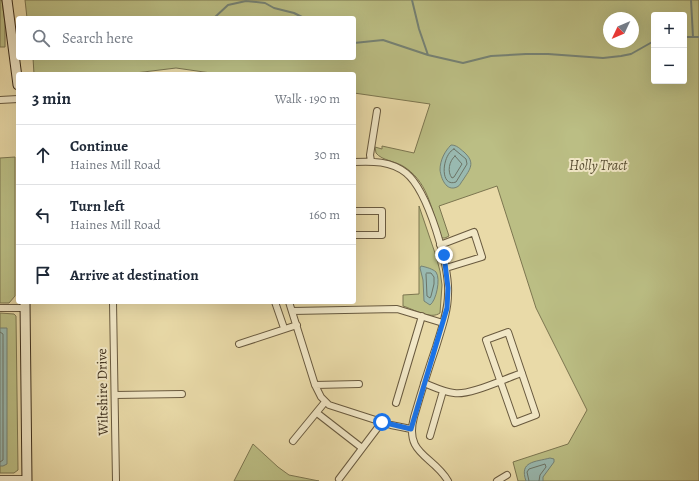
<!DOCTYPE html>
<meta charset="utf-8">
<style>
:root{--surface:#fff;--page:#f6f6f7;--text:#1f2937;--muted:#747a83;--line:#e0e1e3}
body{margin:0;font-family:Alegreya,serif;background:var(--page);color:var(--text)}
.controls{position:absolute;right:12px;top:12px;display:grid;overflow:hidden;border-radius:4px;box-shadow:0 4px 16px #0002}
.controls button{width:36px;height:36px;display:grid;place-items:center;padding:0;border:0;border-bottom:1px solid var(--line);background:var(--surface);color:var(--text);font:20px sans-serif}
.compass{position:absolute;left:603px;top:12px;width:36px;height:36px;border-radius:50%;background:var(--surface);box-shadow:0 4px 16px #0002;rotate:226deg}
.stop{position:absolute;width:12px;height:12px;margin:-9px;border:3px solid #1a73e8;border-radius:50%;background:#fff}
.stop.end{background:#1a73e8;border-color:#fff;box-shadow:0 1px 4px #0008}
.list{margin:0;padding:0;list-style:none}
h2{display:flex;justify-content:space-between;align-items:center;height:52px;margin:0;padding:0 16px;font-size:17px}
h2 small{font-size:13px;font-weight:400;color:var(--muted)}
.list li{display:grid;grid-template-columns:26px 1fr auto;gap:12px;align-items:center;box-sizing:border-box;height:60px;padding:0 16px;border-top:1px solid var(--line)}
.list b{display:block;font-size:15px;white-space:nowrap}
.list p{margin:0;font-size:13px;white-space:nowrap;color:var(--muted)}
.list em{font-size:13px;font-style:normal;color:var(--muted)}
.icon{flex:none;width:22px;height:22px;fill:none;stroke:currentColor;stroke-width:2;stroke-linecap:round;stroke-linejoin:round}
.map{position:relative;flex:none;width:699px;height:481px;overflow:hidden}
.search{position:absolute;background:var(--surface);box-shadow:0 4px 16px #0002;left:16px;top:16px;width:340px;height:44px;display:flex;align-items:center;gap:10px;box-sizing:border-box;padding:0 14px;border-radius:4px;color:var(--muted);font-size:15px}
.panel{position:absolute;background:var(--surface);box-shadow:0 4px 16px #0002;left:16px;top:72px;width:340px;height:232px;border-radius:4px}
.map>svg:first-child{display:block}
.green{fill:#bbbe84;stroke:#7c7650;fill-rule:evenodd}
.water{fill:#99b9b0;stroke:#758275}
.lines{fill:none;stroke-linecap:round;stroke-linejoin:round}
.shore{stroke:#6c7466;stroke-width:1}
.stream{stroke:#758275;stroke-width:2}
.minor-casing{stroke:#695a3f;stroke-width:8}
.secondary-casing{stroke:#3e2f1c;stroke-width:11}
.minor{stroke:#f1e7c6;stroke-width:6}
.secondary{stroke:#f1e7c6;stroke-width:9}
.route{stroke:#1a73e8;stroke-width:5}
.labels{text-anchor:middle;stroke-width:4;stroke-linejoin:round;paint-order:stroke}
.park-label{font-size:14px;font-style:italic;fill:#574c31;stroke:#f1e7c6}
.street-label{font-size:14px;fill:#3e2f1c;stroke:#f1e7c6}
</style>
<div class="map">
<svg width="699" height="481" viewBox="0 0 699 481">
<rect width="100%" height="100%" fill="#e9daa8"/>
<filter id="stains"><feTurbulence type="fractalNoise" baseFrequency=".005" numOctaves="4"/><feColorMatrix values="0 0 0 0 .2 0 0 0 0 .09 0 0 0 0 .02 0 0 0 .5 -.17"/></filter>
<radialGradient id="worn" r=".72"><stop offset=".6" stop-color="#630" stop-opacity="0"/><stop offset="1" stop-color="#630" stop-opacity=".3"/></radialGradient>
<path class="green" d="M0,0H2L5,23V47H0Z
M25,0H699V481H518L513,462L568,444L587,410L536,308L497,186L439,206L449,236L445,238H442C431,212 430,185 406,168C397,161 382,161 376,153L375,147L382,149V146L414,153L430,104L354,93V74H218L176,68L127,74H34L33,58H354V18H27ZM654,15H684V81H654ZM609,18H633V42H609Z
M15,157V296L9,303H0V158Z
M419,206L436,256L440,271L442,285L440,313C431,320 413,309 403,306V295L419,294Z
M0,313L14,314L16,316L18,470L14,473H0Z
M253,444L278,467L289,475L319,481H234Z"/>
<path class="water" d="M451,145C457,145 460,149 464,152C476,163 470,169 463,180C461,182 460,186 457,187C446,192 441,178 440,170C440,160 445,151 451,145Z
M421,266C426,267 433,269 436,272C441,279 436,301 430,305L424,301L423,280L420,268Z
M0,328H7V464L3,466H0Z
M550,458L554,459V462L543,477V481H526C519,461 535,462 550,458Z"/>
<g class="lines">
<path class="shore" d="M454,149L466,159L467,164L456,182C439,188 442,154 454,149Z
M455,156L462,164L454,177L452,178C447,172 449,161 455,156Z
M427,273H431L434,277V284L431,296L430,298L427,296L426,274Z
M0,332L3,334V460L0,462
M529,481L527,472L529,469L545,464L546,467L540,475L539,481"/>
<path class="stream" d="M412,0L419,29L428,55
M691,0L693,37
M214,18L228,5L246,1L265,3L274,8L294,13L304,18
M684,37H699
M354,43L383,40L428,55L463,63L491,56L526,54H548L603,58L621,56L631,54L654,41"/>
<defs>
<path id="minor" d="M0,100L18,99
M371,161L370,155L377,111
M354,162C372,161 391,161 406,173C428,191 450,266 448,294C448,312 441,330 436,347C428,370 421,393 414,417C404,455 433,455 448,481
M354,211H382V235H354
M440,245L474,232L482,257L446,268
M113,302L116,481
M275,302L284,328
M289,302L315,385L321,397L329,405L391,425L411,429
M0,308H25
M292,311L397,309L443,323
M508,332L536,415L515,423L486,340Z
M239,344L297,325
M424,383C434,387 444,392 454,393C469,396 506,378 522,373
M315,385L359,384
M115,395L182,394
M396,403L422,316
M317,413L362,448
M430,436L443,391
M293,441L325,402
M0,479H27
M339,479L382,422
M497,481L507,475"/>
<path id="secondary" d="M7,0L18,85
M25,302L27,481"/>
</defs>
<use href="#minor" class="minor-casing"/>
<use href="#secondary" class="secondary-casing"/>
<use href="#minor" class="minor"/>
<use href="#secondary" class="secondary"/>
</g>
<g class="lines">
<path class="route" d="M382,422L411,429L447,308L448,288L444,255"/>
</g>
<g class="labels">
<g class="park-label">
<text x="598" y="170">Holly Tract</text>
</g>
<g class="street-label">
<text transform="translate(102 392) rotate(-91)" y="5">Wiltshire Drive</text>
</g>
</g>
<rect width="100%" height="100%" filter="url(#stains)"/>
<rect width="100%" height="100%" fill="url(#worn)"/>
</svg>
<div class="controls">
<button>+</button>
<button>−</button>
</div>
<svg class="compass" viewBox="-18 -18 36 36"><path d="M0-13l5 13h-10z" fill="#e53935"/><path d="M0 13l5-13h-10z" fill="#747a83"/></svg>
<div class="stop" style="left:382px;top:422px"></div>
<div class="stop end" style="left:444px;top:255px"></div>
<div class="search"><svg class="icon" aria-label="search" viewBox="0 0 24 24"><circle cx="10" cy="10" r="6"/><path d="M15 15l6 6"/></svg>Search here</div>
<section class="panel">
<h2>3 min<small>Walk · 190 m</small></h2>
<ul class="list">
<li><svg class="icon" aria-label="ahead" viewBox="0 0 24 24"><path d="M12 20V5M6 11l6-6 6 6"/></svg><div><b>Continue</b><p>Haines Mill Road</p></div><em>30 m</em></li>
<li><svg class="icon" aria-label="left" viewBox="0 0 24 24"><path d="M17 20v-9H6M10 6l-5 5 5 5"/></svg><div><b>Turn left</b><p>Haines Mill Road</p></div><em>160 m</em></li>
<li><svg class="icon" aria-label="arrive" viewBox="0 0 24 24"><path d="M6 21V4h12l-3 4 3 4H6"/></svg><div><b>Arrive at destination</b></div></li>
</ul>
</section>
</div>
